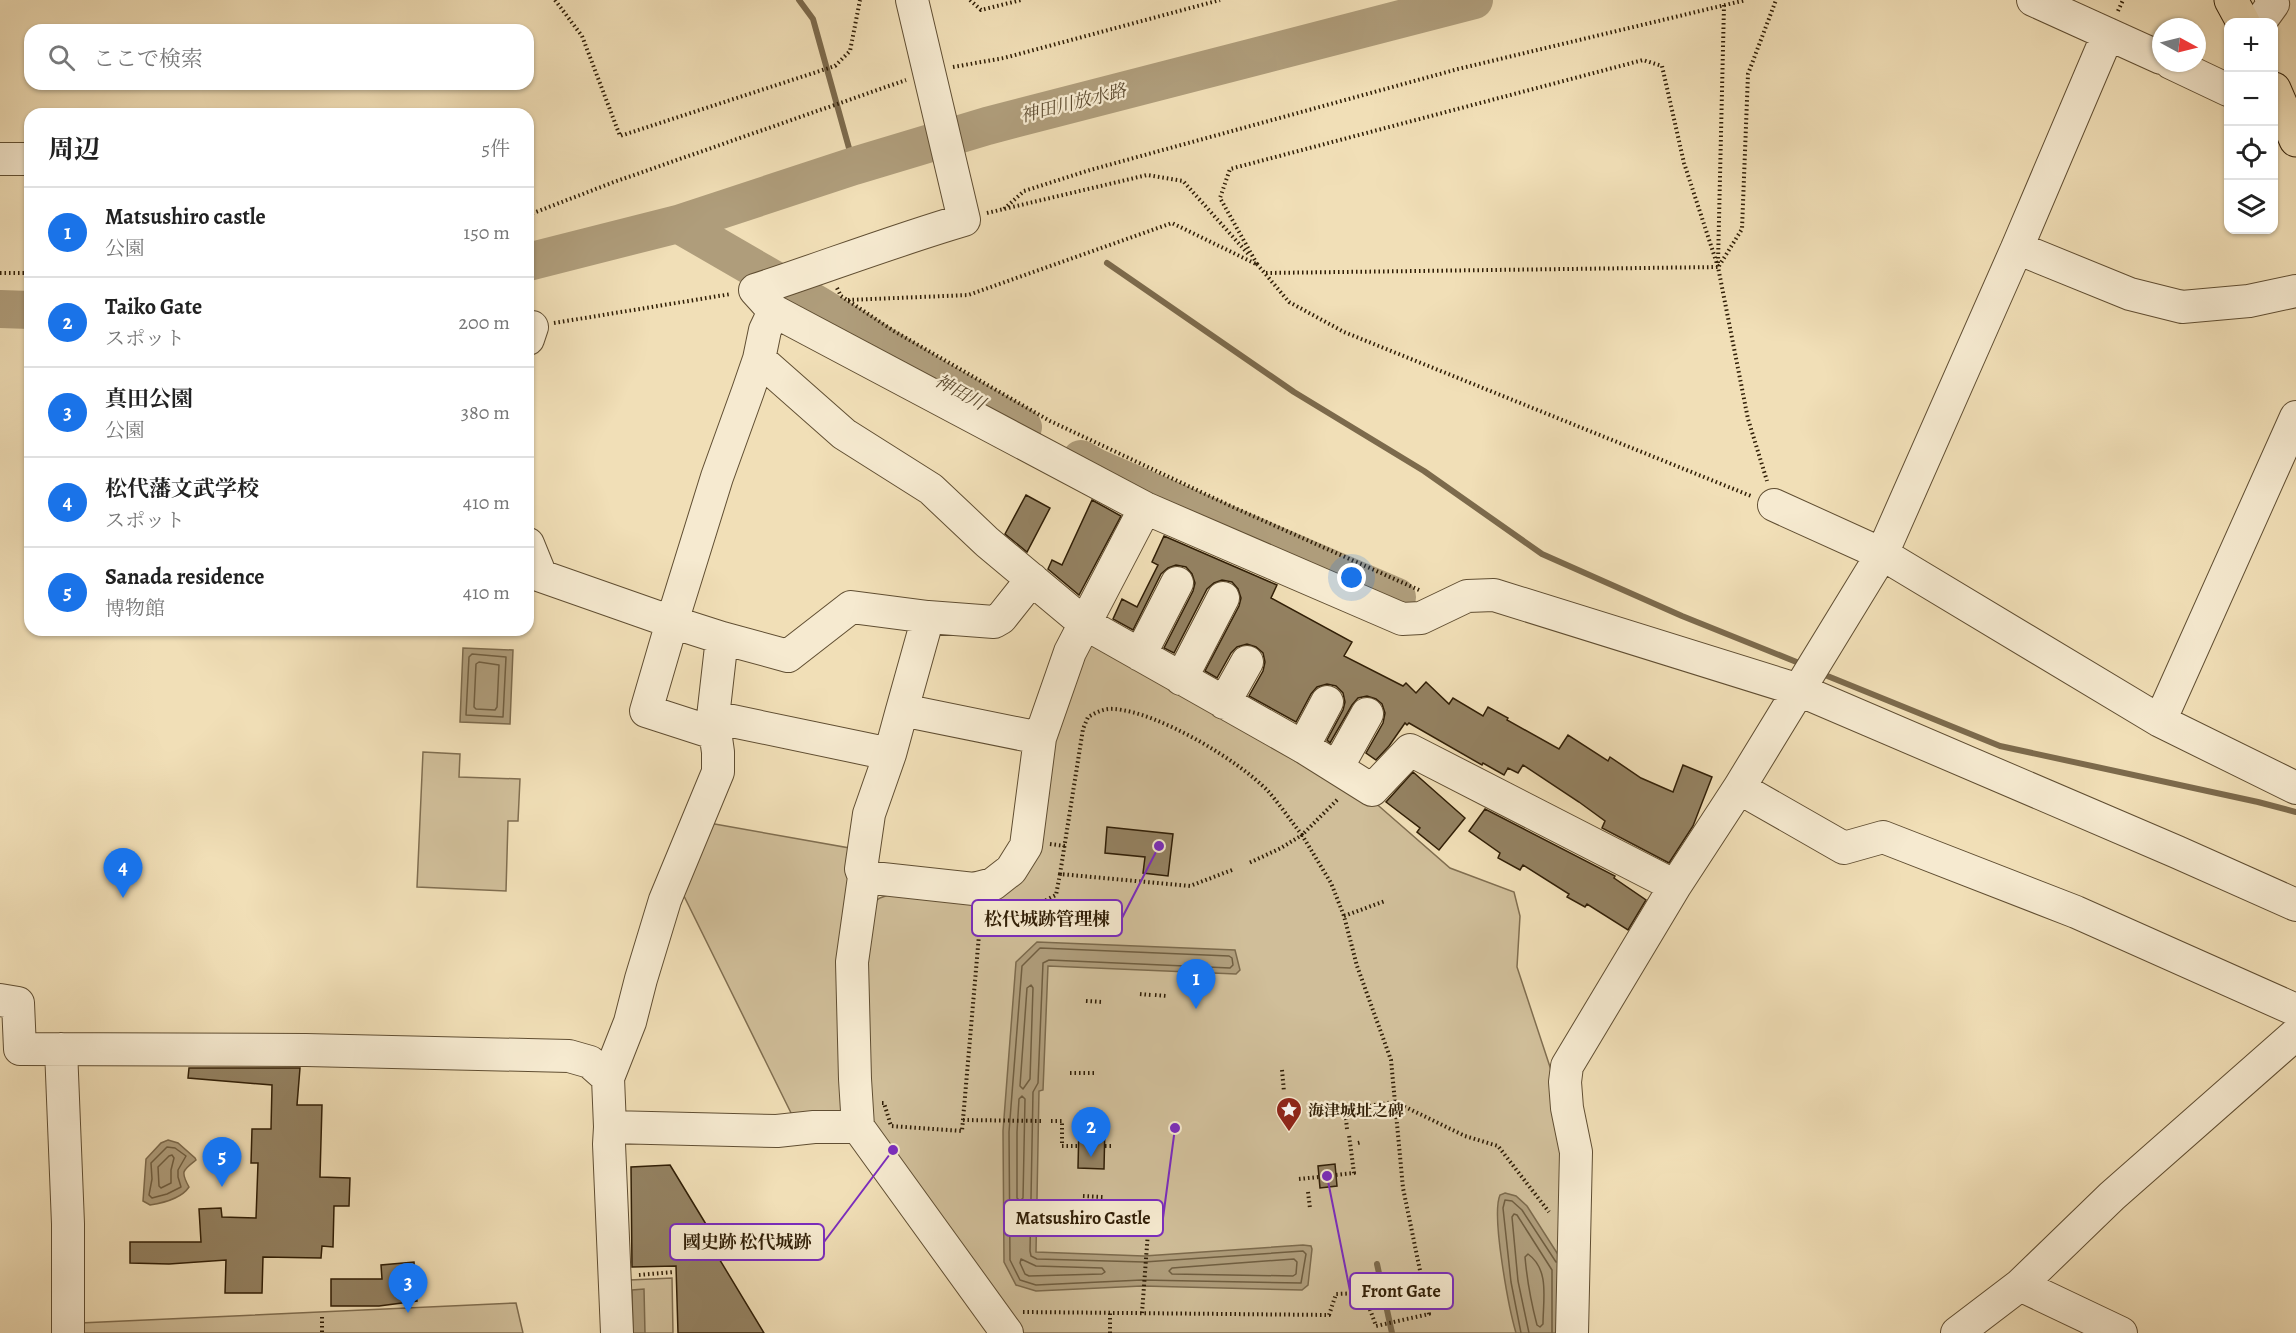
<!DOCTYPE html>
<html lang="ja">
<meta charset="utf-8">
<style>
:root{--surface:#fff;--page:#f6f6f6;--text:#222;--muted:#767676;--line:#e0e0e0;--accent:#1a73e8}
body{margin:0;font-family:Alegreya,"Noto Serif JP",serif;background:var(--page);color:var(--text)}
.controls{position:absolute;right:18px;top:18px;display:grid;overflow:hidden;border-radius:12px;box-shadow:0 2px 4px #0004}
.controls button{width:54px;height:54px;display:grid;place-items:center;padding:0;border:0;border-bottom:2px solid var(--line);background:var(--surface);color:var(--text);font:30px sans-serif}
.compass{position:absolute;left:2152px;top:18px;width:54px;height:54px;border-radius:50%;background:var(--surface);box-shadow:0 2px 4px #0004;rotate:97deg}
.you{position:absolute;left:1352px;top:578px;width:21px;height:21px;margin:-15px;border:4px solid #fff;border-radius:50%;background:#1a73e8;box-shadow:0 0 0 9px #1a73e833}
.badge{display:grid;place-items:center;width:39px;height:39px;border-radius:50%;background:var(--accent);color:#fff;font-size:20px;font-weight:700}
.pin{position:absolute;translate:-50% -50px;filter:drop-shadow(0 2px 3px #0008)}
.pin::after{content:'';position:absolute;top:32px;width:21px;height:18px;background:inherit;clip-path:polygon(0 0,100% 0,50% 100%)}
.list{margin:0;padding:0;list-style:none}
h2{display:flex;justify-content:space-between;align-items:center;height:78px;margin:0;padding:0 24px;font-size:26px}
h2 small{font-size:20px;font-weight:400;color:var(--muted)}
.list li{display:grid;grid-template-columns:39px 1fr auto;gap:18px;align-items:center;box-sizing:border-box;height:90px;padding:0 24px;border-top:2px solid var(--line)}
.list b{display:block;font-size:22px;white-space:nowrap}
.list p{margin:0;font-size:20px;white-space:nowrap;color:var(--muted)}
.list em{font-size:20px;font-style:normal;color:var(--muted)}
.icon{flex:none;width:33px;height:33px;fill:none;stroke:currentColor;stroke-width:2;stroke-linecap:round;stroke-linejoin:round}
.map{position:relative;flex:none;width:2296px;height:1333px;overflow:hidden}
.search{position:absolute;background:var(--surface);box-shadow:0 2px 4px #0004;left:24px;top:24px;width:510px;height:66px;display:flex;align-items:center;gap:15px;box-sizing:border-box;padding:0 21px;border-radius:18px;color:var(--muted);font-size:22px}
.panel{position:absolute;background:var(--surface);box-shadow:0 2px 4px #0004;left:24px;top:108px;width:510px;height:528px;border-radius:18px}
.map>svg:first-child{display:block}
.green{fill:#d0be99;stroke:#806e50;stroke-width:1.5}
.water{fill:#af9d7b;stroke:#7c6a4c;stroke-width:1.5}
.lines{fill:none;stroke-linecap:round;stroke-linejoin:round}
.shore{stroke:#705e40;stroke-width:1.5}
.stream{stroke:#7c6a4c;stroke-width:6}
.river{stroke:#af9d7b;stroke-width:38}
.building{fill:#948262;stroke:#301e06;stroke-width:1.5}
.minor-casing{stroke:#604e32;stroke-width:34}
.highway-casing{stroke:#301e06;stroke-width:35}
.path{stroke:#301e06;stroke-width:4;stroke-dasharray:1.5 3;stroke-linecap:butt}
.minor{stroke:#f6ead0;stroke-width:32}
.highway{stroke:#f1dfb7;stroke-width:33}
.labels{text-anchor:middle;stroke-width:4.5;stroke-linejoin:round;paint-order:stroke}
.poi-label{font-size:16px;font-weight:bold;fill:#301e06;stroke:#f6ead0;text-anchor:start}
.water-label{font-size:18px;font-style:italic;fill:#5c4a2f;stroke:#f6ead0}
.leader{fill:none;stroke:#7b2cbf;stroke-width:2}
.callout-dot{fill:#7b2cbf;stroke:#f6ead0;stroke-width:2}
.callout{fill:#f6ead0;stroke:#7b2cbf;stroke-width:2}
.callout-label{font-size:18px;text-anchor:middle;font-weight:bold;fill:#301e06}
</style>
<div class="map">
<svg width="2296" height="1333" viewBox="0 0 2296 1333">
<rect width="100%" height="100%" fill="#f1dfb7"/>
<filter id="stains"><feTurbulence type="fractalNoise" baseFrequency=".00333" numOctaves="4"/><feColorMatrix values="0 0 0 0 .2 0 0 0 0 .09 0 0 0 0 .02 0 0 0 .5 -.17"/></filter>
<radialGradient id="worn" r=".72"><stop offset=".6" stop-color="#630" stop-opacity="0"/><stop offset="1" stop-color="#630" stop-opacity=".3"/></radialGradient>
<path class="green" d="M1085,632L1372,800L1450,868L1514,892L1520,916L1517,967L1555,1082L1567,1154L1565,1333H1014L865,1125L866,908L880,898L899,891L993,894Z
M423,752L460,754L459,777L520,779L518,821H508L506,891L417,887Z
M709,823L855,849L849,1120L795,1121L681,890Z
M672,1278L673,1333H631L630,1280Z
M516,1303L523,1333H80V1323Z"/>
<path class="water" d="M463,648L513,650L510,724L460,722Z
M1037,942L1235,950L1240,970L1236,974L1048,966L1043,1090L1039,1091L1036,1252L1144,1256L1303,1245L1311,1246L1312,1249L1308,1285L1302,1290L1142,1286L1036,1291L1016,1285L1004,1262L1003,1131L1016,962Z
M168,1140L178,1143L195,1158L196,1160C183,1170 180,1171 189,1187C181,1199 163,1203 150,1205L143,1201L146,1159L161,1143Z
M1505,1193L1516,1196L1527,1206L1566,1267L1565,1333H1516C1509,1309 1491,1215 1500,1195Z
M644,1289L645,1333H633L632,1290Z"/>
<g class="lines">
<path class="shore" d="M472,654L506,657L503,717L466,715L469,657Z
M479,662L499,665L497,707L495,710L476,709L474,707L476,664Z
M1040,948L1229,956L1232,958L1233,965L1230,968L1049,960L1043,963L1038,1083L1033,1092L1030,1251L1031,1256L1037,1259L1144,1262L1303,1251L1306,1254L1301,1283L1142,1280L1036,1285L1020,1280L1010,1260L1009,1132L1022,966Z
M1031,985L1033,988L1030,1079L1023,1089L1020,1086L1027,988Z
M1022,1096L1025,1099L1023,1198L1020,1201L1017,1198V1132L1019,1099Z
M167,1147L175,1148L186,1156L178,1170V1177L181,1187L167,1194L152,1198L149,1195L152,1179L151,1163Z
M169,1156L172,1155L174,1158L171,1170V1183L161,1188L159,1186L158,1167Z
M1528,1254C1550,1270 1543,1299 1543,1324L1540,1327L1537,1325C1531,1302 1527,1280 1525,1257Z
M1021,1259L1036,1266L1102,1268L1105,1272L1102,1274L1029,1276L1025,1274L1020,1263Z
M1294,1259L1297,1262L1296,1274L1293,1276L1172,1274L1169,1271L1172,1268Z
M1521,1333L1511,1282L1503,1208L1505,1200L1512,1201L1522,1210L1556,1262
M1529,1333L1518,1281L1512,1217L1514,1214L1517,1215L1552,1270V1333"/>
<path class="stream" d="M799,0L813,19L854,166
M987,126L1001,138
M1107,263L1294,392L1424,471L1542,554L1682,616L1799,663
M1825,675L2000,746L2258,802L2296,812
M1377,1264L1392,1333"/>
<path class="river" d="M678,224L818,305L938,379L1023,427
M528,262L678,224L854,166L987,126L1474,0
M0,309L30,310
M1081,459L1097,468L1397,597"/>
</g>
<path class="building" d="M1026,495L1050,508L1027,552L1005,534Z
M1092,500L1121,516L1079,595L1048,569L1052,560L1062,565Z
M1164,536L1277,585L1271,598L1352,642L1344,656L1403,686L1406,683L1416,693L1426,682L1449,704L1453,698L1483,716L1488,707L1508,718L1507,720L1559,749L1568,735L1608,761L1610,757L1641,778L1673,792L1683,765L1712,777L1693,826L1669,863L1602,828L1605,821L1579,802L1523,765L1518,773L1508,768L1504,775L1483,763L1482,765L1409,723L1407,725L1405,723L1389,746L1376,760L1366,753L1383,723L1385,713L1382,704L1376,699L1367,696L1358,698L1352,705L1330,743L1327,740L1343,710L1345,702L1343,693L1336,686L1327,684L1317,687L1311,694L1296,722L1249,696L1263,671L1265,662L1263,653L1256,647L1247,644L1237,647L1231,653L1217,678L1205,671L1239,606L1241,598L1238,589L1232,582L1222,580L1214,583L1207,589L1174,653L1164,648L1193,591L1195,583L1192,574L1186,567L1176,565L1168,568L1161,574L1133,630L1113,619L1122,599L1137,607L1158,565L1152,562Z
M1413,772L1465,818L1439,850L1417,832L1420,828L1386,802Z
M1485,809L1615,876L1614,878L1646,900L1628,930L1587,904L1585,907L1567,897L1569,894L1523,865L1520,870L1498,858L1500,853L1469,831Z
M1107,827L1173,834L1168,876L1143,873L1145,857L1105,853Z
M189,1068H300L297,1105H322L320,1177L350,1178L349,1206H334L333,1247L322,1246L321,1258L263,1257L262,1293H225L226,1260L169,1264L130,1263V1242H201L199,1209L221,1208L222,1217L256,1218L258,1163H251L252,1129H271L272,1085L188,1078Z
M1079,1124H1105L1104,1169L1078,1168Z
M1335,1164L1337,1186L1320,1188L1318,1166Z
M670,1165L715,1239L709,1242L764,1333H678L676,1266L632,1267L631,1167Z
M414,1262L417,1301L379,1306H331V1279H382L381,1265Z"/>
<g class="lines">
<defs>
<path id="minor" d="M2033,0L2161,58
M2260,22L2273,4L2271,0
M2171,63L2228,90
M0,159H30
M2017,248L2130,294L2182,307L2249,301L2296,291
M774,311L1145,508L1402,619L1421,618L1467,596L1494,595L1799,690L2177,852L2296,905
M528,339L532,327
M759,359L844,434L931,489L987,542L1084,623L1305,748L1372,790L1410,750L1675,886
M1774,505L1882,554L2160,721L2296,788
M528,544L541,576L672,622L646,711L714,733
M928,617L994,622L1001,618L1032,579
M722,638L788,656L851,607L928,617L902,710
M1140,655L1177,583
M1181,679L1223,598
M1224,703L1247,662
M713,717L890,754L902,710L1040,738
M2160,721L2296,417
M1303,747L1327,702
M1337,768L1367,714
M1739,788L1882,554L2017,248L2108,34
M864,877L861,869L869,814L890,754
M0,1000L18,1003L20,1049L306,1050L569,1056L590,1062L608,1078
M61,1049L68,1224V1333
M610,1127L777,1131L814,1127H858
M2020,1285L2121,1333
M617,1333L609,1144L610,1127L608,1078L630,1022L641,979L665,900L718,772V752L713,717L722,638L672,622L717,477L748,391L759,359L765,330L774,311L755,290C825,267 893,241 964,220L912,0
M1007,1333L858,1127L855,1079L852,962L864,877L974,889L993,884L1011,870L1026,846L1040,738L1070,652L1145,508
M1572,1333L1576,1152L1567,1108L1565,1082L1567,1066L1675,886L1739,788L1844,848L1883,837L2076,912L2296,1010
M1957,1333L2020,1285L2112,1196L2296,1034"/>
<path id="highway" d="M2231,0L2243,22
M2274,89L2296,140"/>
</defs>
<use href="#minor" class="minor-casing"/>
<use href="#highway" class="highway-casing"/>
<path class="path" d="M555,0L582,36L620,136L835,66L850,51L860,0
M970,0L981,10L1021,0
M2118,11L2123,0
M953,67L1004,58L1220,0
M1004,209L1024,191L1090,170L1458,69L1746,0
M987,213L1147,175L1183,181L1250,256
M528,215L614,182L906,80
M1718,263L1724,5
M1257,264L1220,198L1230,169L1643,60L1662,66L1684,163L1718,267L1748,419L1767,481
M1257,264L1289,302L1344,332L1751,496
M1719,266L1742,229L1748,74L1776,0
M0,273H30
M1266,273L1718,267
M837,288L841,296L894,331L1050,421L1233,507L1419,590
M848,300L968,295L1172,223L1256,264
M554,323L731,294
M1050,844L1065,846
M1232,870L1190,886L1060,874L1083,729L1088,717C1097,712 1105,708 1114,709C1158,712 1238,760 1268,791C1280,805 1291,821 1302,835L1339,798
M1344,916L1385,901
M1140,994L1151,995
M1155,995L1167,996
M1086,1001L1103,1002
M1282,1070L1284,1092
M1070,1073H1097
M882,1103H884L891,1126L962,1131L979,935L1056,895L1060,874
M963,1120L1042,1121
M1051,1121H1062V1146H1079
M1347,1129L1345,1109L1395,1102L1465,1136L1498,1146L1549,1212
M1358,1143L1362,1142
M1105,1146H1114
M1336,1175L1354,1173L1349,1135
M1299,1179L1319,1177
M1308,1192L1310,1208
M1083,1196L1103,1197
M639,1275L674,1272
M1023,1312L1329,1315L1336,1294L1364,1293L1376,1326L1429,1314L1403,1188L1391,1060L1357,966L1344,916L1331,883L1302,835L1281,848L1249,863
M1142,1313L1150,1205
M322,1317V1333
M1110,1333V1313"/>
<use href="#minor" class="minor"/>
<use href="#highway" class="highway"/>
</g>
<defs>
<symbol id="sight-pin" viewBox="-11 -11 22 30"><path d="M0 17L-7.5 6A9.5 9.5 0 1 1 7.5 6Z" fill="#8f2418" stroke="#f6ead0"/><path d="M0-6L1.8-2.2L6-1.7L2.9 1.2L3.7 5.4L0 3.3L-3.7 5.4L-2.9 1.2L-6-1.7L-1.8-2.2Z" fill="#fff"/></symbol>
</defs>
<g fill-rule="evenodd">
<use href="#sight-pin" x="1274" y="1095" width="30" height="40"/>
</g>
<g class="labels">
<g class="poi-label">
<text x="1308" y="1116">海津城址之碑</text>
</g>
<g class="water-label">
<text transform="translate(1073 103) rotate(-14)" y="6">神田川放水路</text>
<text transform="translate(960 392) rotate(29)" y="6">神田川</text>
</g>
</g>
<path class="leader" d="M1159 846L1122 918M1175 1128L1163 1218M893 1150L824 1242M1327 1176L1350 1291"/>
<g class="callout-dot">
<circle cx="1159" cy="846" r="6"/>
<circle cx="1175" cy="1128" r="6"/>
<circle cx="893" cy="1150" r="6"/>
<circle cx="1327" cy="1176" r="6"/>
</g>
<g class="callout">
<rect x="972" y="900" width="150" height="36" rx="6"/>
<rect x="1004" y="1200" width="159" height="36" rx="6"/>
<rect x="670" y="1224" width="154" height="36" rx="6"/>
<rect x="1350" y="1273" width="103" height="36" rx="6"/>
</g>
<g class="callout-label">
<text x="1047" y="925">松代城跡管理棟</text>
<text x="1083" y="1224">Matsushiro Castle</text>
<text x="747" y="1248">國史跡 松代城跡</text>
<text x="1401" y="1297">Front Gate</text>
</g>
<rect width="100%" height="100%" filter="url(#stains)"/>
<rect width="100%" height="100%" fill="url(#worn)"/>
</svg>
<div class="controls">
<button>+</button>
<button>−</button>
<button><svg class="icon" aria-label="locate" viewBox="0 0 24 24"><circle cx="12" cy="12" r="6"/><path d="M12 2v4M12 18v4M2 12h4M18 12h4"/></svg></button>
<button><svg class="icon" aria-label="layers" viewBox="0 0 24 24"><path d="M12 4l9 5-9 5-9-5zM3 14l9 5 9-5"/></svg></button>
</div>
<svg class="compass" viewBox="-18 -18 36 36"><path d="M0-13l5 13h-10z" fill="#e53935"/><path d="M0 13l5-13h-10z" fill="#767676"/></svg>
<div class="you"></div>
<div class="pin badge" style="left:1196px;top:1009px">1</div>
<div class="pin badge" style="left:1091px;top:1157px">2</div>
<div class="pin badge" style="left:408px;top:1313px">3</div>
<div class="pin badge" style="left:123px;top:898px">4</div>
<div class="pin badge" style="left:222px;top:1187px">5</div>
<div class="search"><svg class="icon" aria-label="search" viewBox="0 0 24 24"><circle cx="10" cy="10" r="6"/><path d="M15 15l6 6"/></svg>ここで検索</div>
<section class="panel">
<h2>周辺<small>5件</small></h2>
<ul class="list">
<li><span class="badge">1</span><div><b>Matsushiro castle</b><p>公園</p></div><em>150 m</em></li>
<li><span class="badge">2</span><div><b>Taiko Gate</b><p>スポット</p></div><em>200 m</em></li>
<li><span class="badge">3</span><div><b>真田公園</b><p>公園</p></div><em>380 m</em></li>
<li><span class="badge">4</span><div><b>松代藩文武学校</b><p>スポット</p></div><em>410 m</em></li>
<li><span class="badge">5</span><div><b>Sanada residence</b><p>博物館</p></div><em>410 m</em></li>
</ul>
</section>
</div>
